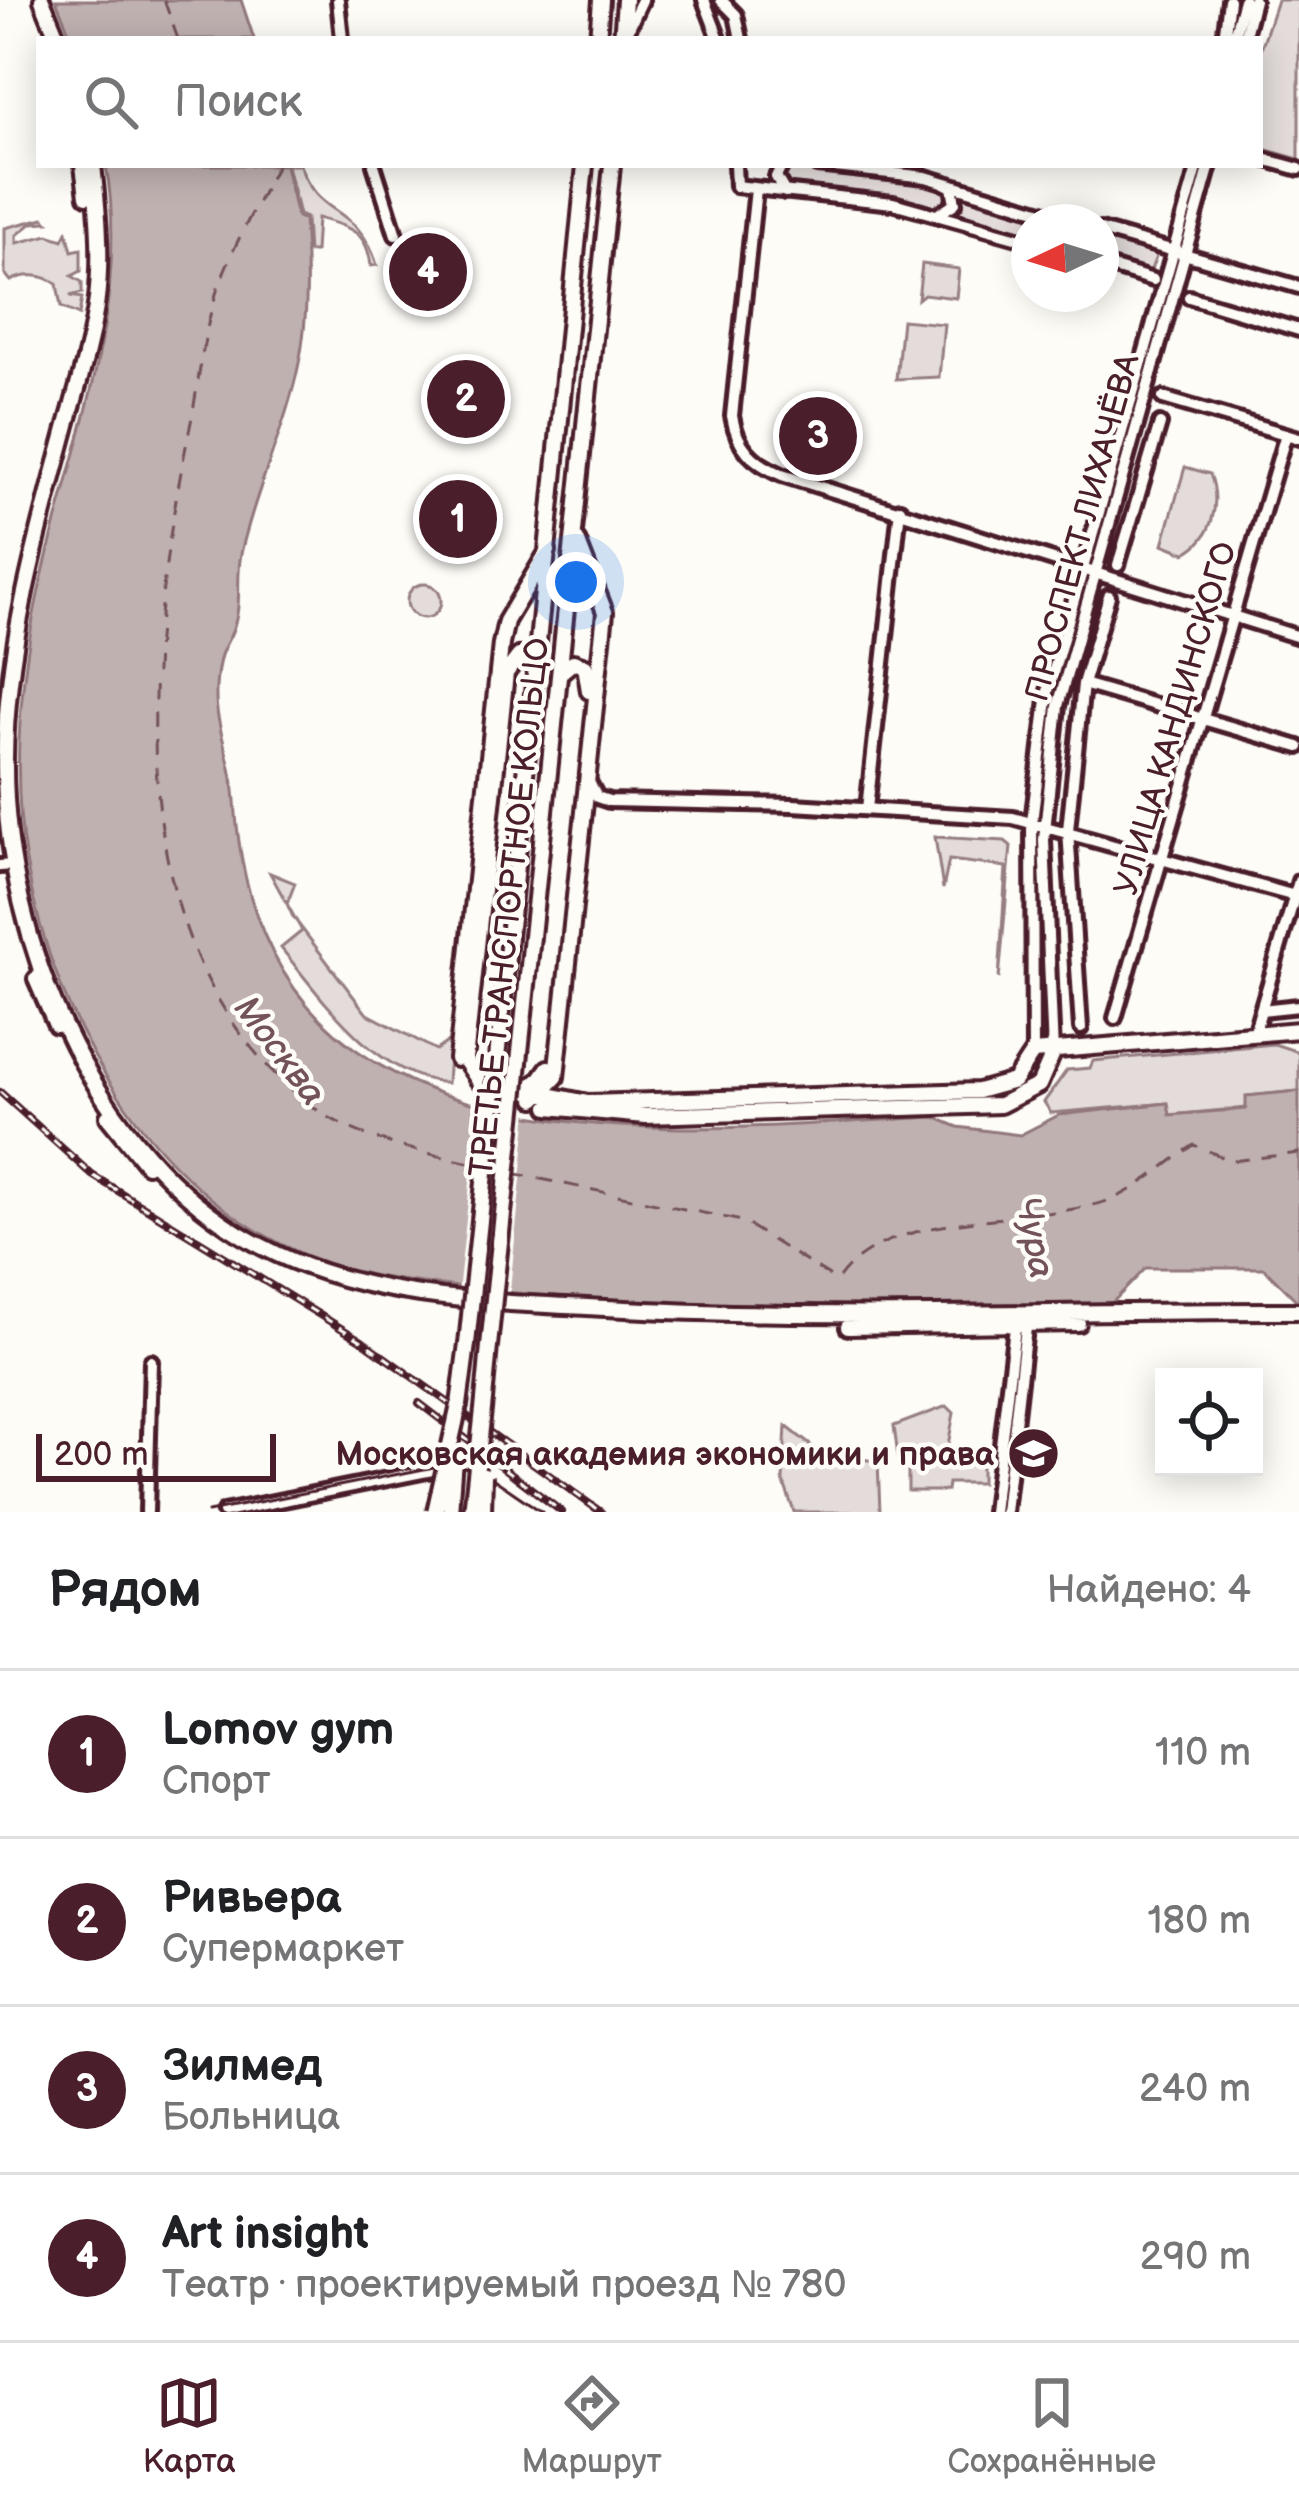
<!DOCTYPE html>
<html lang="ru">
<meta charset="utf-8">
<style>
:root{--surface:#fff;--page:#f2f2f2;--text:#202124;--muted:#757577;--line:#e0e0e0;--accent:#4a1f2b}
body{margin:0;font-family:"Balsamiq Sans",sans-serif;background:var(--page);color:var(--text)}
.controls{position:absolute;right:36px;bottom:36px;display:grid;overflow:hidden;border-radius:0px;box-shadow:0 6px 30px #0003}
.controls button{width:108px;height:108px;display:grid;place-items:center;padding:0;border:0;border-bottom:3px solid var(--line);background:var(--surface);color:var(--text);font:60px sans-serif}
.compass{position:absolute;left:1011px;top:204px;width:108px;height:108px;border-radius:50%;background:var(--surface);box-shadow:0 6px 30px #0003;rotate:266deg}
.scale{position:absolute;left:36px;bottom:30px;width:240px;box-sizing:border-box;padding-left:12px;border:6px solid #4a1f2b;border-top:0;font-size:33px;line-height:42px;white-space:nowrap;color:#4a1f2b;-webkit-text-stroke:9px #fdfcf7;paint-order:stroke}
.you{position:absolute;left:576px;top:582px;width:42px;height:42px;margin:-30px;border:9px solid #fff;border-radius:50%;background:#1a73e8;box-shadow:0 0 0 18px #1a73e833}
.badge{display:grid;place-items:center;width:78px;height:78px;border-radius:50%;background:var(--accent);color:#fff;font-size:39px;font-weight:700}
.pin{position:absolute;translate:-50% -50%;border:6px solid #fff;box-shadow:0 3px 12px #0006}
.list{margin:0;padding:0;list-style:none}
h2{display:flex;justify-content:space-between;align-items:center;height:156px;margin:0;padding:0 48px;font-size:51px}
h2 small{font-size:39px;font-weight:400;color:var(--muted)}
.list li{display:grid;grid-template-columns:78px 1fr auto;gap:36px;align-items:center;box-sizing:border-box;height:168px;padding:0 48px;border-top:3px solid var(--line)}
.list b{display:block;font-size:45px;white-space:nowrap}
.list p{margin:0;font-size:39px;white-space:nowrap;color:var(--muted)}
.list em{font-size:39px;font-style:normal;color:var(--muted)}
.icon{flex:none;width:66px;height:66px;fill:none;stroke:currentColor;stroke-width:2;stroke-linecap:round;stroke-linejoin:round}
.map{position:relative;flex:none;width:1299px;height:1512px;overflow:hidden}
.search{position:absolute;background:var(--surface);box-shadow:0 6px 30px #0003;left:36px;right:36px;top:36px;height:132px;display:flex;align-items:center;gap:30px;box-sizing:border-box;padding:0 42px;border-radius:0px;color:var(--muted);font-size:45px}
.sheet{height:828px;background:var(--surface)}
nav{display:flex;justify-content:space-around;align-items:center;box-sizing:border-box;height:168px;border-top:3px solid var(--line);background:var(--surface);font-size:33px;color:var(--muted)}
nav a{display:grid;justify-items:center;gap:6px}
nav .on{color:var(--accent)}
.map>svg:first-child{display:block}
.green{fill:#e3dcda;stroke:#967e82;stroke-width:3}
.water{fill:#c0b1b1;stroke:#91777b;stroke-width:3}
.pier{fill:#fdfcf7}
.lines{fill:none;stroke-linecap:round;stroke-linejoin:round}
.ferry{stroke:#73525a;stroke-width:3;stroke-dasharray:15 12;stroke-linecap:butt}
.minor-casing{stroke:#4a1f2b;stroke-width:20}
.major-casing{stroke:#4a1f2b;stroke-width:22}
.minor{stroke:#fdfcf7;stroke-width:10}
.major{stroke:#fdfcf7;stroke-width:14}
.tram{stroke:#4a1f2b;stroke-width:3}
.rail-casing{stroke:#4a1f2b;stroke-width:8}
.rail{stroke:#fdfcf7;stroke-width:3;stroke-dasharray:9;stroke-linecap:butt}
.major-bridge-casing{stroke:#4a1f2b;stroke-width:22;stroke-linecap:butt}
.major-bridge{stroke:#fdfcf7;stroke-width:14}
.labels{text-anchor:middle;stroke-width:9;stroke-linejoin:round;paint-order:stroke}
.street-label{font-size:33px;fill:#4a1f2b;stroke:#fdfcf7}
.poi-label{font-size:33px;font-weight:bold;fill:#4a1f2b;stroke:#fdfcf7;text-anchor:end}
.water-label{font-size:36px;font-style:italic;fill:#73525a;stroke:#fdfcf7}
</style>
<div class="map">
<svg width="1299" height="1512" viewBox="0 0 1299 1512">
<rect width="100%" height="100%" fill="#fdfcf7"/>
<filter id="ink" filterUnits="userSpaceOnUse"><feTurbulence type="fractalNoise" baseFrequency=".00833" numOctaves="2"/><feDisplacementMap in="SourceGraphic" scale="24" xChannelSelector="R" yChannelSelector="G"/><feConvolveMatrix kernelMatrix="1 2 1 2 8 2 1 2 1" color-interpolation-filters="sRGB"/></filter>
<g filter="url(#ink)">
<path class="green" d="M1277,0H1299V159L1260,148V52Z
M287,165H300C318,221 358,202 377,265L371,266C367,230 349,227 317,218L315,252H308L306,218L299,215Z
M786,168L912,181L1054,222H1029V236L907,200L784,188L780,173Z
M44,218L48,222L32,223L17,235V243L48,235L63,240L67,232L72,251L81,249V271L72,276L82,282V293L70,296L82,298L79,315L61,307L57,284C43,274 25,273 11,281L5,274V228Z
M1101,237L1157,254L1150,272L1101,258Z
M922,264L959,269L956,298L924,294L918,299Z
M902,320L944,324L939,377L896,379Z
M1185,467L1210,474C1221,502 1213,539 1185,553L1163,544Z
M407 601a17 17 0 1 1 34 0a17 17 0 1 1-34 0Z
M935,837L1005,841L1011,846L999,979L1006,867L949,860L943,889Z
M270,873L295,883L287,904L293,917L366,1013L436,1050L450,1040L447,1083C374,1075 324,1001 281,948L302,931Z
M1274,1044L1299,1052V1091L1247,1096V1108L1169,1115L1167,1103L1051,1113L1044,1102L1067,1070L1090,1068L1093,1061Z
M947,1406L954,1413L946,1456L898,1457L894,1426Z
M786,1426L823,1455L878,1461L880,1512H794L783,1480Z
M908,1465H981V1483H948L947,1491H908Z"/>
<path class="water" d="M56,0H241L254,39H72Z
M106,165H285L297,217L304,219C307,267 309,315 299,363C286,428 255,489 241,554C236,577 242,604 234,626C231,638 222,648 220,659C206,720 232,747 235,801C257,1184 662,1132 934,1117L958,1127L1020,1135L1059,1115L1168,1103L1170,1115L1246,1109V1096L1299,1091V1303L1264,1268H1146L1111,1304L898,1305V1311L809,1304L808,1310H759V1306C659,1303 559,1299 460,1287C415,1282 370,1278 326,1263C160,1206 54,1030 26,861C13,787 18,710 30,636C56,479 134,327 106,165Z"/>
<path class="pier" d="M479,1100L528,1110L509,1299L458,1293Z"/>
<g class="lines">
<path class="ferry" d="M164,0L178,39
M277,165C258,203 236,240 221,280C204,323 200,376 191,422C145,641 108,947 309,1104C355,1140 423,1152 479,1165
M512,1173L742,1221L837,1281C886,1207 1028,1227 1107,1201C1137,1191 1168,1162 1194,1145L1232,1161L1299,1153"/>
<defs>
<path id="minor" d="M338,0L342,39
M704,0L719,39
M721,0L736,15L741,39
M625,36L642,0
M1224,39L1229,0
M1233,39L1244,0
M1244,39L1254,0
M1260,158L1299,169
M374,165L396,235
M735,165L736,186L893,203L1029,241
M782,165L776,177L785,192
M817,165L926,177L1076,222
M756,189L732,416C737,447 753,463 782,475L1299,637
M940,213L955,203L952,187L944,183
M1101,230L1299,287
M1101,264L1153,280
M1189,297L1299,330
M1163,398L1299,438
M1118,565L1160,424
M1083,684L1299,747
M588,780L597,797L609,801L793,805L1013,818L1295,896
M867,809L900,509
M0,866L13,865
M1261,1010L1299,1006
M1115,1018L1286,434
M1081,1028L1068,830L1083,684L1109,596
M1254,1034L1299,881
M1033,1052L1032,822L1048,691L1198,165
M1053,1053L1044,840L1058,706L1210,165
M147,1512L151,1361
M224,1512L447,1467
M993,1512L1016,1319
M1005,1512L1027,1319"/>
<path id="major" d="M42,0L58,39
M598,39L601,0
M622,39L625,0
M83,165L87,196
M93,165C98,210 102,254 97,299C91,347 75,394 63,440C35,544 6,650 5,759C3,945 99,1172 277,1254C378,1301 495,1302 606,1308C837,1321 1067,1310 1299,1311
M561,672L573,662L585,666L589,691
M537,674L528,659L519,656L506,673L465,1060L479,1081L588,1103L978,1091L1014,1081L1033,1052L1299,1030
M36,979L56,1025
M457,1059L501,644L506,621L548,551
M497,1059L585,165
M519,1062L612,165
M520,1091L538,1082L548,1068
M535,1099L556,1077L605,612L577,540
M549,1107L645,1116L1000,1105L1039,1085L1053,1053
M108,1117L147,1165
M848,1327L1078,1323
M484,1400L489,1346
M459,1405L467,1344"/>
</defs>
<use href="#minor" class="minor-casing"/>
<use href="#major" class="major-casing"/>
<use href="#minor" class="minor"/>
<use href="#major" class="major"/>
<path class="tram" d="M208,1512L449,1464L482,1471L542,1512"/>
<defs>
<path id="rail" d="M0,1092L92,1175L362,1341L601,1512
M419,1403L562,1512"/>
</defs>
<use href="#rail" class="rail-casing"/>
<use href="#rail" class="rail"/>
<defs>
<path id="major-bridge" d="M467,1344L497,1059
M489,1346L519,1062
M435,1512L459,1405
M450,1512L454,1458
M472,1512L484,1400
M483,1512L484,1475"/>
</defs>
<use href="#major-bridge" class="major-bridge-casing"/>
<use href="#major-bridge" class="major-bridge"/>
</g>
</g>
<defs>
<symbol id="university-disc" viewBox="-11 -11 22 22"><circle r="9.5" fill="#4a1f2b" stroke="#fdfcf7"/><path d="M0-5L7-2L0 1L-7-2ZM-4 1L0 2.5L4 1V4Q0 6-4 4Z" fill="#fff"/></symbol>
</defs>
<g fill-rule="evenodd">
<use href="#university-disc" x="1004" y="1424" width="59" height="59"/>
</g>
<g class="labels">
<g class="street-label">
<text transform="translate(1081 527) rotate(-75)" y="12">ПРОСПЕКТ ЛИХАЧЁВА</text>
<text transform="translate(1174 718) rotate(-74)" y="12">УЛИЦА КАНДИНСКОГО</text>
<text transform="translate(508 907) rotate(-84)" y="12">ТРЕТЬЕ ТРАНСПОРТНОЕ КОЛЬЦО</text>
</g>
<g class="poi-label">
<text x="994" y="1465">Московская академия экономики и права</text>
</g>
<g class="water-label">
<text transform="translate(281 1050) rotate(53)" y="13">Москва</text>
<text transform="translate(1036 1237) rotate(79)" y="13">Чура</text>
</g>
</g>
</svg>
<div class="controls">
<button><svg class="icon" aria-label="locate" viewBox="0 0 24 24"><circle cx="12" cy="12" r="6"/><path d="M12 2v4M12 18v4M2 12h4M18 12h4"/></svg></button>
</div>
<svg class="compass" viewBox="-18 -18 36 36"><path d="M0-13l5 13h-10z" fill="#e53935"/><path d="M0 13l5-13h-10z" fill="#757577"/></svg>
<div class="scale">200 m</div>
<div class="you"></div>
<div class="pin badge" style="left:458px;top:519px">1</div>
<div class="pin badge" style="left:466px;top:399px">2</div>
<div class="pin badge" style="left:818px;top:436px">3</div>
<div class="pin badge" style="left:428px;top:272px">4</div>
<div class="search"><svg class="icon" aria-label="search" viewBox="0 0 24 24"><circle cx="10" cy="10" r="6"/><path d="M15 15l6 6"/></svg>Поиск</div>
</div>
<section class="sheet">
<h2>Рядом<small>Найдено: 4</small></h2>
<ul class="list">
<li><span class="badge">1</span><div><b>Lomov gym</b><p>Спорт</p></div><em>110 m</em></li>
<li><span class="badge">2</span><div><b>Ривьера</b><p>Супермаркет</p></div><em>180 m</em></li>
<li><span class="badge">3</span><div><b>Зилмед</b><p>Больница</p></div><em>240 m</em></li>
<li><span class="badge">4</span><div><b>Art insight</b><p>Театр · проектируемый проезд № 780</p></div><em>290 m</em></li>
</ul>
</section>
<nav>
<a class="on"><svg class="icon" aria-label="map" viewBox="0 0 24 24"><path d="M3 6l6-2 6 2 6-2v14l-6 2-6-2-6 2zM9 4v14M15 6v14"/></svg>Карта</a>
<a><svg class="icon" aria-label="directions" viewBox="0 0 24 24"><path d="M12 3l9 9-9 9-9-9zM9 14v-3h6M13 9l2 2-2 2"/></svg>Маршрут</a>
<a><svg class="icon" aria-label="saved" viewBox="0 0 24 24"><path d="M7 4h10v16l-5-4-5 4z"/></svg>Сохранённые</a>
</nav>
